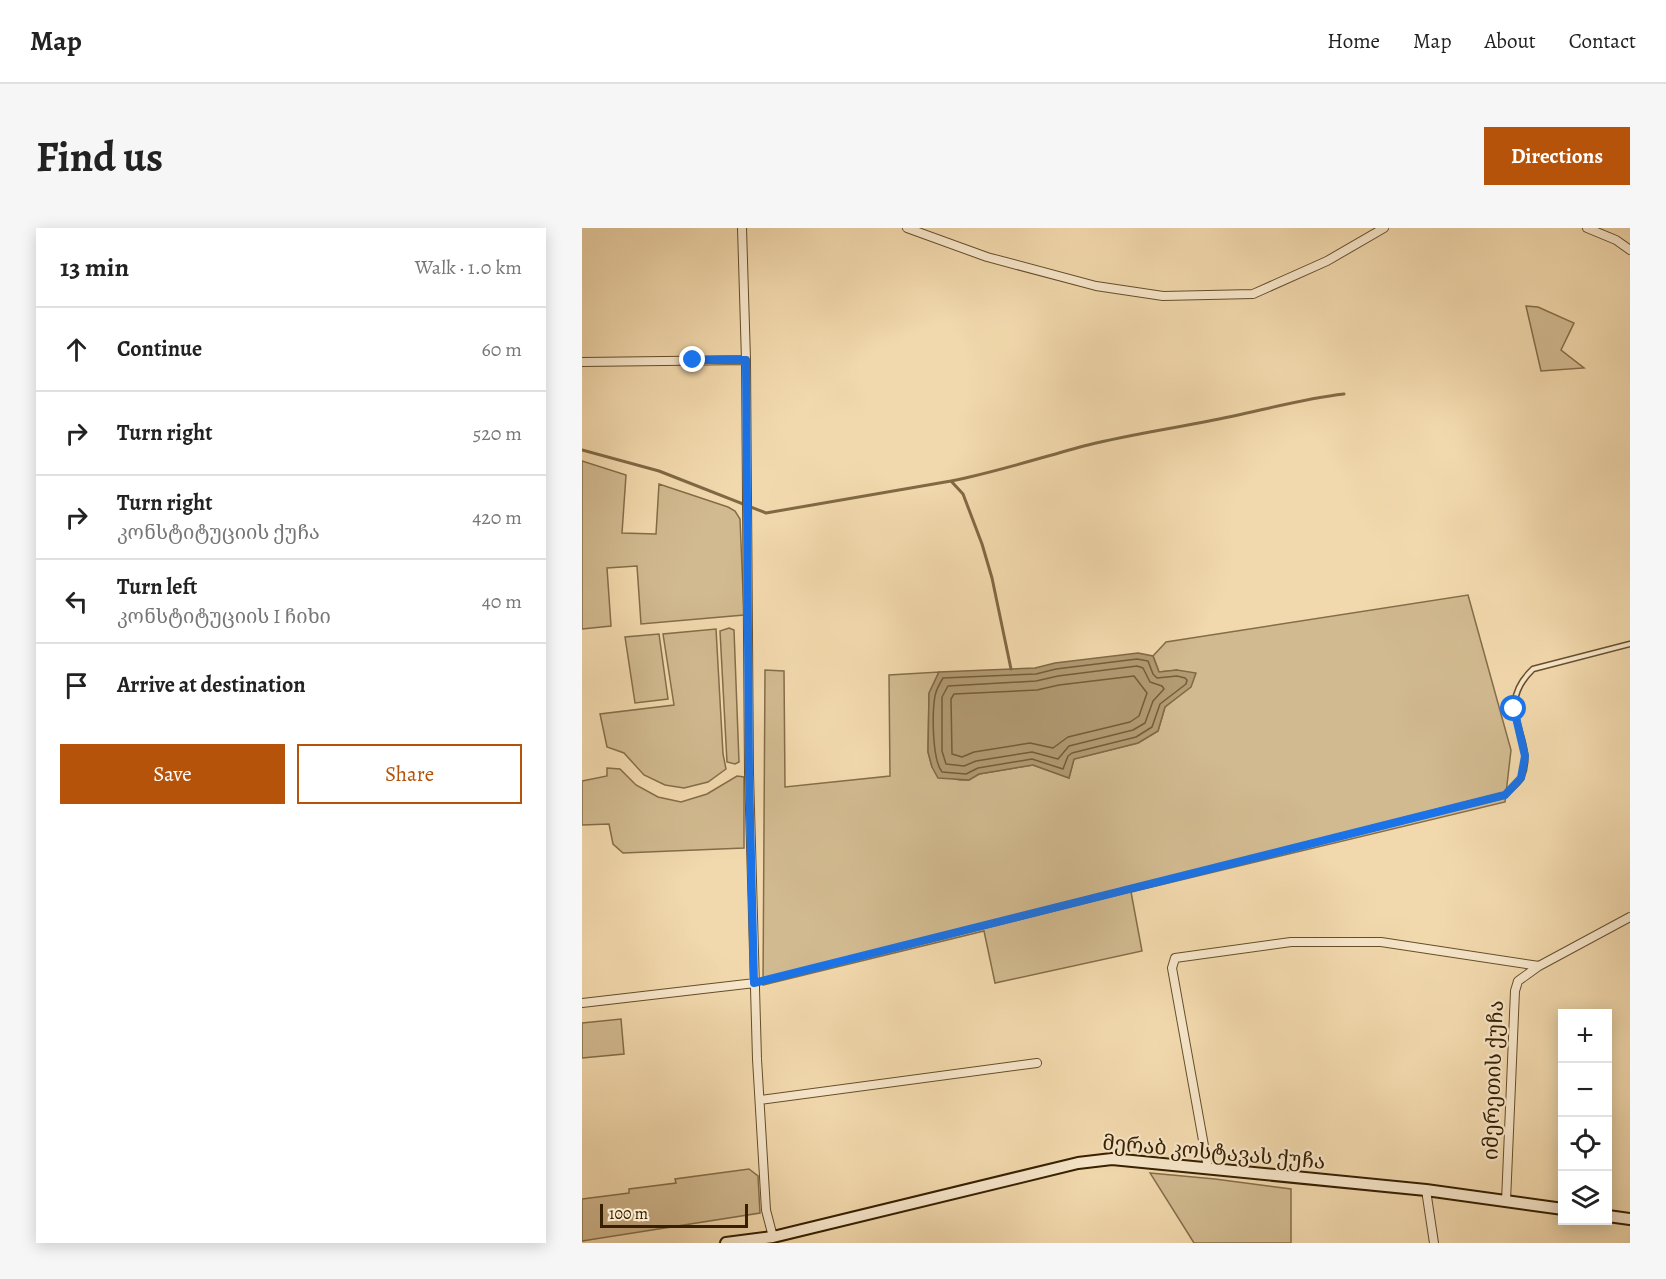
<!DOCTYPE html>
<meta charset="utf-8">
<style>
:root{--surface:#fff;--page:#f6f6f6;--text:#222;--muted:#767676;--line:#e0e0e0;--accent:#b45309}
body{margin:0;font-family:Alegreya,"Noto Serif Georgian",serif;background:var(--page);color:var(--text)}
.controls{position:absolute;right:18px;bottom:18px;display:grid;overflow:hidden;border-radius:0px;box-shadow:0 3px 15px #0003}
.controls button{width:54px;height:54px;display:grid;place-items:center;padding:0;border:0;border-bottom:2px solid var(--line);background:var(--surface);color:var(--text);font:30px sans-serif}
.scale{position:absolute;left:18px;bottom:15px;width:148px;box-sizing:border-box;padding-left:6px;border:3px solid #362000;border-top:0;font-size:16px;line-height:21px;white-space:nowrap;color:#362000;-webkit-text-stroke:4px #f7e6ca;paint-order:stroke}
.stop{position:absolute;width:18px;height:18px;margin:-14px;border:4px solid #1a73e8;border-radius:50%;background:#fff}
.stop.end{background:#1a73e8;border-color:#fff;box-shadow:0 2px 6px #0008}
.list{margin:0;padding:0;list-style:none}
h2{display:flex;justify-content:space-between;align-items:center;height:78px;margin:0;padding:0 24px;font-size:26px}
h2 small{font-size:20px;font-weight:400;color:var(--muted)}
.list li{display:grid;grid-template-columns:39px 1fr auto;gap:18px;align-items:center;box-sizing:border-box;height:84px;padding:0 24px;border-top:2px solid var(--line)}
.list b{display:block;font-size:22px;white-space:nowrap}
.list p{margin:0;font-size:20px;white-space:nowrap;color:var(--muted)}
.list em{font-size:20px;font-style:normal;color:var(--muted)}
.actions{display:flex;gap:12px;padding:18px 24px}
.actions a{flex:1;padding:14px 0;border:2px solid var(--accent);border-radius:0px;text-align:center;font-size:21px;color:var(--accent)}
.actions .main{background:var(--accent);color:#fff}
.icon{flex:none;width:33px;height:33px;fill:none;stroke:currentColor;stroke-width:2;stroke-linecap:round;stroke-linejoin:round}
.map{position:relative;flex:none;width:1048px;height:1015px;overflow:hidden;border-radius:0px}
header{display:flex;align-items:center;gap:36px;box-sizing:border-box;height:84px;padding:0 30px;background:var(--surface);border-bottom:2px solid var(--line)}
header strong{font-size:28px}
nav{display:flex;gap:33px;margin-inline-start:auto;font-size:21px}
.intro{display:flex;align-items:center;justify-content:space-between;box-sizing:border-box;height:144px;padding:0 36px}
h1{margin:0;font-size:42px}
.button{padding:15px 27px;border-radius:0px;background:var(--accent);color:#fff;font-size:21px;font-weight:700}
main{display:flex;gap:36px;padding:0 36px}
aside{flex:1;background:var(--surface);border-radius:0px;box-shadow:0 3px 15px #0003}
.map>svg:first-child{display:block}
.green{fill:#d2ba90;stroke:#846d48;stroke-width:1.5}
.water{fill:#b29a72;stroke:#806944;stroke-width:1.5}
.lines{fill:none;stroke-linecap:round;stroke-linejoin:round}
.shore{stroke:#745d39;stroke-width:1.5}
.stream{stroke:#806944;stroke-width:3}
.service-casing{stroke:#654e2b;stroke-width:7}
.minor-casing{stroke:#654e2b;stroke-width:10}
.secondary-casing{stroke:#362000;stroke-width:14}
.service{stroke:#f7e6ca;stroke-width:4}
.minor{stroke:#f7e6ca;stroke-width:8}
.secondary{stroke:#f7e6ca;stroke-width:10}
.route{stroke:#1a73e8;stroke-width:8}
.labels{text-anchor:middle;stroke-width:4.5;stroke-linejoin:round;paint-order:stroke}
.street-label{font-size:21px;fill:#362000;stroke:#f7e6ca}
</style>
<header>
<strong>Map</strong>
<nav><a>Home</a><a>Map</a><a>About</a><a>Contact</a></nav>
</header>
<div class="intro"><h1>Find us</h1><a class="button">Directions</a></div>
<main>
<aside>
<h2>13 min<small>Walk · 1.0 km</small></h2>
<ul class="list">
<li><svg class="icon" aria-label="ahead" viewBox="0 0 24 24"><path d="M12 20V5M6 11l6-6 6 6"/></svg><div><b>Continue</b></div><em>60 m</em></li>
<li><svg class="icon" aria-label="right" viewBox="0 0 24 24"><path d="M7 20v-9h11M14 6l5 5-5 5"/></svg><div><b>Turn right</b></div><em>520 m</em></li>
<li><svg class="icon" aria-label="right" viewBox="0 0 24 24"><path d="M7 20v-9h11M14 6l5 5-5 5"/></svg><div><b>Turn right</b><p>კონსტიტუციის ქუჩა</p></div><em>420 m</em></li>
<li><svg class="icon" aria-label="left" viewBox="0 0 24 24"><path d="M17 20v-9H6M10 6l-5 5 5 5"/></svg><div><b>Turn left</b><p>კონსტიტუციის I ჩიხი</p></div><em>40 m</em></li>
<li><svg class="icon" aria-label="arrive" viewBox="0 0 24 24"><path d="M6 21V4h12l-3 4 3 4H6"/></svg><div><b>Arrive at destination</b></div></li>
</ul>
<div class="actions"><a class="main">Save</a><a>Share</a></div>
</aside>
<div class="map">
<svg width="1048" height="1015" viewBox="0 0 1048 1015">
<rect width="100%" height="100%" fill="#f2d9ad"/>
<filter id="stains"><feTurbulence type="fractalNoise" baseFrequency=".00333" numOctaves="4"/><feColorMatrix values="0 0 0 0 .2 0 0 0 0 .09 0 0 0 0 .02 0 0 0 .5 -.17"/></filter>
<radialGradient id="worn" r=".72"><stop offset=".6" stop-color="#630" stop-opacity="0"/><stop offset="1" stop-color="#630" stop-opacity=".3"/></radialGradient>
<path class="green" d="M944,78L956,79L992,95L979,122L1002,140L959,143Z
M0,233L44,247L40,305L74,306L77,256L146,279L153,283L158,291L162,387L59,396L55,338L25,340L29,398L0,401Z
M886,367L929,522L923,574L549,664L560,723L413,755L402,703L181,757L183,442L202,443L203,559L308,548L307,447L357,444L347,466L346,524L350,539L368,550L378,552H387L397,546L451,537L487,550L492,531L556,515L576,503L583,479L594,470L595,442L577,444L571,428L584,414Z
M147,400L152,402L157,534L153,536L145,534L138,403Z
M134,401L141,526L144,541L126,554L102,560L83,557L62,547L42,525L25,519L18,486L92,477L81,406Z
M77,406L86,471L53,475L43,409Z
M25,540L38,541L54,557L76,569L99,574L125,566L155,548L162,549V620L41,625L31,616L27,596L0,597V553L25,548Z
M39,791L42,826L0,830V795Z
M167,941L176,948L178,985L0,1013V971L47,965V961L94,955L93,951Z
M568,945L633,951L709,961V1015H612Z"/>
<path class="water" d="M556,425L571,428L577,444L595,442L614,445L609,459L583,479L576,503L556,515L492,531L487,550L451,537L397,546L387,552L356,550L350,539L346,524L347,465L357,444L453,440L473,435Z"/>
<g class="lines">
<path class="shore" d="M555,431L566,433L571,446L575,450L595,448L603,450L605,452L604,456L578,476L570,499L554,509L490,525L486,528L481,541L450,531L396,540L384,546L360,544C350,531 350,485 353,468C354,462 358,455 361,450L454,446L474,441Z
M555,438L561,440L568,454L580,458L582,461L571,473L563,495L551,502L487,518L476,531L450,524L394,533L382,538L364,536L360,523V469L366,458L454,453L476,448Z
M552,448L565,465L557,488L548,494L486,509L471,520L448,515L392,524L380,529L370,526L369,471L372,466L455,462L477,457Z"/>
<path class="stream" d="M0,222L77,243L184,285L369,253L381,266L400,316L410,350L429,441
M369,253C415,244 460,229 506,217C546,207 587,201 627,193C672,185 716,171 762,166"/>
<defs>
<path id="service" d="M173,755L923,567C927,562 936,556 939,550C957,511 908,482 951,441L1048,416"/>
<path id="minor" d="M160,0L164,132L167,545L175,831L184,982L191,1009
M325,0L405,29L514,58L581,68L671,66L745,33L802,0
M1005,0L1034,12L1048,22
M0,134L164,132
M0,775L173,755
M178,872L455,835
M626,940L590,740L593,730L709,714H799L957,738
M844,962L852,1015
M924,973L933,763L936,753L957,738L1048,689"/>
<path id="secondary" d="M1026,988L1048,991
M144,1015L191,1009L496,935L530,931L844,962L981,981"/>
</defs>
<use href="#service" class="service-casing"/>
<use href="#minor" class="minor-casing"/>
<use href="#secondary" class="secondary-casing"/>
<use href="#service" class="service"/>
<use href="#minor" class="minor"/>
<use href="#secondary" class="secondary"/>
</g>
<g class="lines">
<path class="route" d="M111,132H164L167,545L172,755L923,567L939,550L943,528L932,481"/>
</g>
<g class="labels">
<g class="street-label">
<text transform="translate(911 852) rotate(-88)" y="7">იმერეთის ქუჩა</text>
<text transform="translate(632 924) rotate(5)" y="7">მერაბ კოსტავას ქუჩა</text>
</g>
</g>
<rect width="100%" height="100%" filter="url(#stains)"/>
<rect width="100%" height="100%" fill="url(#worn)"/>
</svg>
<div class="controls">
<button>+</button>
<button>−</button>
<button><svg class="icon" aria-label="locate" viewBox="0 0 24 24"><circle cx="12" cy="12" r="6"/><path d="M12 2v4M12 18v4M2 12h4M18 12h4"/></svg></button>
<button><svg class="icon" aria-label="layers" viewBox="0 0 24 24"><path d="M12 4l9 5-9 5-9-5zM3 14l9 5 9-5"/></svg></button>
</div>
<div class="scale">100 m</div>
<div class="stop" style="left:932px;top:481px"></div>
<div class="stop end" style="left:111px;top:132px"></div>
</div>
</main>
